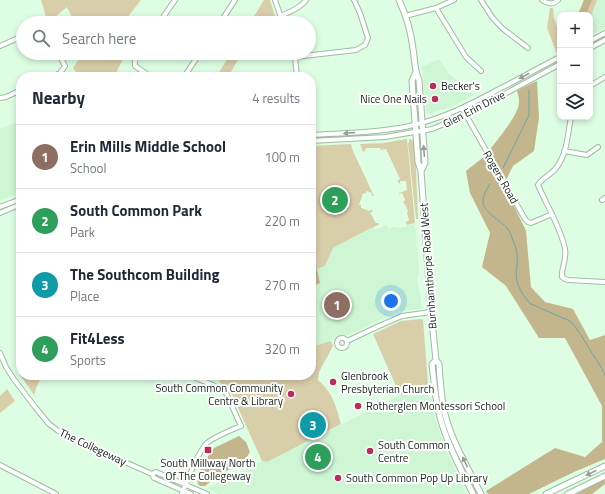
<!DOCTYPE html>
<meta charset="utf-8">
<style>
:root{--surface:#fff;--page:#f6f6f7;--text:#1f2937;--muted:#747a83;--line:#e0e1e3;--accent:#ba2c5e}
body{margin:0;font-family:"Titillium Web",sans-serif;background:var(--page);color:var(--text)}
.controls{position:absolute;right:12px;top:12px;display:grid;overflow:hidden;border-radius:8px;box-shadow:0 2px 6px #0003}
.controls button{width:36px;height:36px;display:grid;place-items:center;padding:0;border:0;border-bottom:1px solid var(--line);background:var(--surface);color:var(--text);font:20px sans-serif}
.you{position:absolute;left:391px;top:301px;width:14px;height:14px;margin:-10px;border:3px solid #fff;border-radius:50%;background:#1a73e8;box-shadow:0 0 0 6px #1a73e833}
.badge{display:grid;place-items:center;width:26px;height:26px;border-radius:50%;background:var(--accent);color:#fff;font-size:13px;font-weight:700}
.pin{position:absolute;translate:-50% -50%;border:2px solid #fff;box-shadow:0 1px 4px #0006}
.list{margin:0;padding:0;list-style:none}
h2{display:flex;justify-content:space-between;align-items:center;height:52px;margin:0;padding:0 16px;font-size:17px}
h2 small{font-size:13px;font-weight:400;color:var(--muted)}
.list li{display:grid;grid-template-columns:26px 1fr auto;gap:12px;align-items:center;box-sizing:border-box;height:64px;padding:0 16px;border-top:1px solid var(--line)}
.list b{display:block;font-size:15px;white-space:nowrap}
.list p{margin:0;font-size:13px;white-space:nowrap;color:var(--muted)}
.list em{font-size:13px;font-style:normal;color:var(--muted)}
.icon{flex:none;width:22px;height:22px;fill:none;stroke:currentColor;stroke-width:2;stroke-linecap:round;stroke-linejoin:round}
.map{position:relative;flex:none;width:605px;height:494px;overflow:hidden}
.search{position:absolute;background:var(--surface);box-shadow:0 2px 6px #0003;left:16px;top:16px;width:300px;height:44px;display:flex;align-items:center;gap:10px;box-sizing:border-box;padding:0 14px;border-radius:22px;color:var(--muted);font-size:15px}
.panel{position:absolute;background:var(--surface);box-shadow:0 2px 6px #0003;left:16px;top:72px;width:300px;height:308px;border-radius:16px}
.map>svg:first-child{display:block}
.built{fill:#cef5d4}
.green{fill:#d9ceaa}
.forest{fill:#c4b68c}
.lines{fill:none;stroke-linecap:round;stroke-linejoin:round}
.stream{stroke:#6ea5ad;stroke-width:1}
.minor-casing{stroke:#9ebda3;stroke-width:6}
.major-casing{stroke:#9ebda3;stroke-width:7}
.minor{stroke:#fff;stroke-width:4}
.major{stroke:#fff;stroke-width:5}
.oneway{fill:#969b97}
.poi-dot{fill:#ba2c5e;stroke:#fff;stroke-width:1.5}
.labels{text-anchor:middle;stroke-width:4;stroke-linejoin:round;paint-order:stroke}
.poi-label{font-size:11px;fill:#152118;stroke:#fff;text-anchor:start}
.street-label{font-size:11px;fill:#152118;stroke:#fff}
</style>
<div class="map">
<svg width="605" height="494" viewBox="0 0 605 494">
<rect width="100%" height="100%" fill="#ddfee3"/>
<path class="built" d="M597,0H605V28L594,34L590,28V19Z
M439,59L448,73L474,95L455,105L429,114L427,113L426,108L422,67Z
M21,120V192L0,201V129Z
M415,224L419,272L417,280L420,293L422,309L399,311L348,335H340L331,341L311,347V287L320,283L317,269L325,266L333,248L373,227L375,230L386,225L389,229L392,227L400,228Z
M428,384L429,397L432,400L435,418L445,447L449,457L452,460L453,463L454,468L456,471L466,494H219L207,488L256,465L262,461L267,462L398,396L408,393Z"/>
<path class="green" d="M41,0H141L123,23H75L67,7L55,17L47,20Z
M264,0H270L277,23H250Z
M584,0H597L590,19V15H577L579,12Z
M550,8H553L554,18L557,27H560V52L557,54L547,28Z
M83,53H126L114,77H80L73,68Z
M231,53H242L228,77H216Z
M407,139L415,223L407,225L406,222L409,220L407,213L408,211L404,203L403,202L405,200L402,193L399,194V193L407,190L406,181H400V184L397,181L400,179L386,149L381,150L380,148H366L365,151L363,152L360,144L384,143Z
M410,139L412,140L415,145L418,219H416L408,143H409V140Z
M351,144L353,151L374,196L371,195L372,193L367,191L365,194L363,193L359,205H361V208L370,211L371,209L373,211L370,213L376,223H378L379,224L378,225L365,231L333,248L325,266L317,269L311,265V146Z
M422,319L423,320L428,384L408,393L400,395L373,334L401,321Z
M331,341L333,346L319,372L318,380C333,393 336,406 341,424L267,462L262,461L230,390L219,382L222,375H311V347Z
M21,374L43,375L37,386L34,395L20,375Z
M7,389L15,401L0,413V396Z"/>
<path class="forest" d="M584,0H592L586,15H577L579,12Z
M537,81L539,118L534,151L513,166L506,180L489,151C497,140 520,114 519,101C519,98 518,94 517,91L524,87Z
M486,155L504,185L526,231L531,287L545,302L573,309L590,340L605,335V459L574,472L529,494H488L486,491L555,448L585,457L602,442V406L565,338H539L506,286L482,267L490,233L470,193L466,171Z
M311,265L317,269L320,283L311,287Z
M239,436L246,442L250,452L243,463L222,473L205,486H200L198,484L197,478L204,462L214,448Z
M605,479V484L592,494H576Z"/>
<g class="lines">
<path class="stream" d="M503,168L529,115V90
M490,184C487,189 483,195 483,201C482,211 501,221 507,228C510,231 512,237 513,241C517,249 518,257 517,266C517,269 516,272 516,275C517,286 523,297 531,304L570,321C578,329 584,340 590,350C595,358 601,366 605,375"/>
<defs>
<path id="minor" d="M275,0L283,23
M481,0L492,17L502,28L528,48
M542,0C547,4 553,5 558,0
M436,8L466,57L481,71
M280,16C290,12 300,8 306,0
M405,16L436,8L454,0
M159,23L175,0
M220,23L235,0
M590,41L605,33
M0,46L23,36
M590,48L605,40
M139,53L135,61V66L151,77
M294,53L295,57L297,77
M295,57L356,50L365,45L368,38L360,13L354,0
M52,77L60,73L65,66L58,53
M184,77L200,53
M590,86L605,77
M0,98L6,97L21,90
M462,108L525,219L528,222L531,223L552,214
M571,117C568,133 567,155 556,168C551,175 542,178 538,185C547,206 561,228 565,249C567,260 561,268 562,277L565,279L568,280L605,282
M311,135C342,133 374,133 405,127C440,120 470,105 501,88C521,78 540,67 560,57
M311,141L385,137L432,129L466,115L560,64
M564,151L587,155L598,147
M602,200L605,198
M0,207L21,199
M0,213L21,204
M337 343a5 5 0 1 1 10 0a5 5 0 1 1-10 0Z
M347,341L379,326L402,316L431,312
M0,353L6,367L13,378L35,407L49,424L57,430L73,439L152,474L156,472L207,494
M0,465L56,494
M152,474L154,478L191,494
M182,494C187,482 198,451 207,443C216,436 231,430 241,426L226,393L213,385L188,375"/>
<path id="major" d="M399,0C406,15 411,32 413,49C415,59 414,70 419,80L425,163L421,171
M416,72L412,81L418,162L421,171L431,312L436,360L439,364C440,381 441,398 445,414C452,442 468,468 481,494
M436,360L432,364C434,382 435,399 440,417C447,444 461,469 473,494
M546,494L605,466
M568,494L605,476"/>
</defs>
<use href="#minor" class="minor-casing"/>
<use href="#major" class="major-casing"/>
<use href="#minor" class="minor"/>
<use href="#major" class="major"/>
</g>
<defs><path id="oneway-solid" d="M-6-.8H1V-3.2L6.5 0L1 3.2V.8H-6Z"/></defs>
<g class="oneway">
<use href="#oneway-solid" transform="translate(524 76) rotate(152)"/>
<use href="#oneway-solid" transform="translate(349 133) rotate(176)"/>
<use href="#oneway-solid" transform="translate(424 151) rotate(-94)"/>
<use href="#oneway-solid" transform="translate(465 462) rotate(-116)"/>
<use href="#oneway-solid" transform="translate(591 473) rotate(154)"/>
</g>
<g class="poi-dot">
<circle cx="433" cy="86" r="4"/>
<circle cx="435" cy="99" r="4"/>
<circle cx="333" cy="382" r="4"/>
<circle cx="291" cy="394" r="4"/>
<circle cx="358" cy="406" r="4"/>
<rect x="204" y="446" width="8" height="8" rx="2"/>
<circle cx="370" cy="451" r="4"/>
<circle cx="338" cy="478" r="4"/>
</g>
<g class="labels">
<g class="poi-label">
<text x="441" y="90">Becker's</text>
<text x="427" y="103" text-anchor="end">Nice One Nails</text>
<text x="341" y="380">Glenbrook<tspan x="341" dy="13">Presbyterian Church</tspan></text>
<text x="283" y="392" text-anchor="end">South Common Community<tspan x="283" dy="13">Centre &amp; Library</tspan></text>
<text x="366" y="410">Rotherglen Montessori School</text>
<text x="378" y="449">South Common<tspan x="378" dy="13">Centre</tspan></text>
<text x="208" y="467" text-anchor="middle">South Millway North<tspan x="208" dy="13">Of The Collegeway</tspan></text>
<text x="346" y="482">South Common Pop Up Library</text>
</g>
<g class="street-label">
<text transform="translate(474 109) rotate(-27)" y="4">Glen Erin Drive</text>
<text transform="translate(501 177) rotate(60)" y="4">Rogers Road</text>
<text transform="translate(428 266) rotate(-94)" y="4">Burnhamthorpe Road West</text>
<text transform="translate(93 447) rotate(25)" y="4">The Collegeway</text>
</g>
</g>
</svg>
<div class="controls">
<button>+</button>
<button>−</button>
<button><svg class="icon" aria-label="layers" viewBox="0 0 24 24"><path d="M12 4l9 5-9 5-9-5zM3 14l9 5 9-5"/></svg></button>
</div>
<div class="you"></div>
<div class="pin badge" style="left:337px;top:305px;background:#8d6e63">1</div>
<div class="pin badge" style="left:335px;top:200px;background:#2e9e5b">2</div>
<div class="pin badge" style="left:313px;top:425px;background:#0f9aa8">3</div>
<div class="pin badge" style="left:318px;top:457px;background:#2e9e5b">4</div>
<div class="search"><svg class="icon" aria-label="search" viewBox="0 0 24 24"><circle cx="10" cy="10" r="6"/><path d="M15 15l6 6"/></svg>Search here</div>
<section class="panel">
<h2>Nearby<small>4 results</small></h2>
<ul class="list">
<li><span class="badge" style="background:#8d6e63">1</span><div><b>Erin Mills Middle School</b><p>School</p></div><em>100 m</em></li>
<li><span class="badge" style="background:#2e9e5b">2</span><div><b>South Common Park</b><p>Park</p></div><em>220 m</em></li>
<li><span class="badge" style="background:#0f9aa8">3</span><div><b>The Southcom Building</b><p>Place</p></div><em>270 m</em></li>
<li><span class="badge" style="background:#2e9e5b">4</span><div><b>Fit4Less</b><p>Sports</p></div><em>320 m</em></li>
</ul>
</section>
</div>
